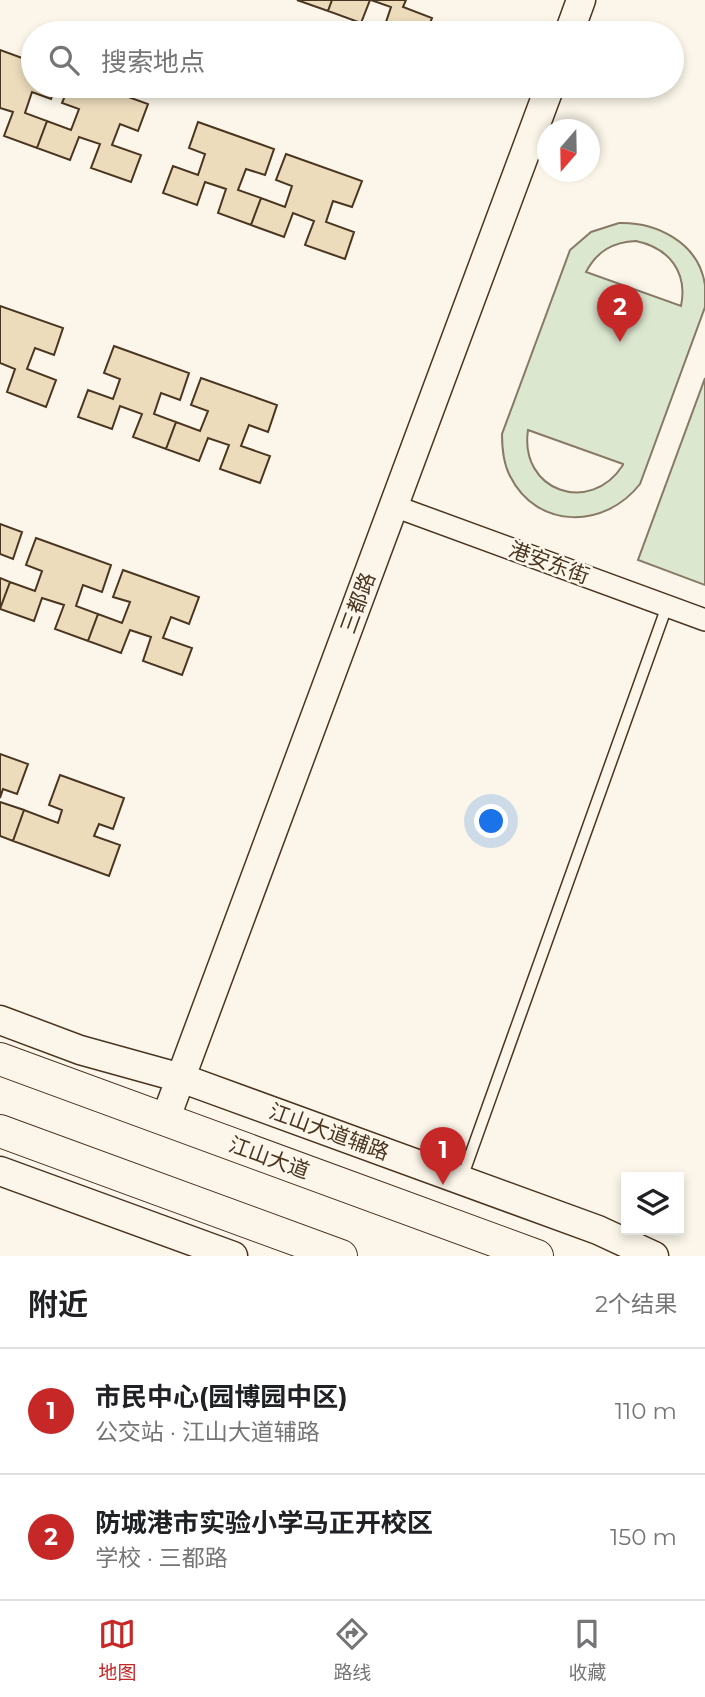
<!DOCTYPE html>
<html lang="zh">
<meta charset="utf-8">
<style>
:root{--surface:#fff;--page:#f2f2f2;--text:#202124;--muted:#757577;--line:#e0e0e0;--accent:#c62828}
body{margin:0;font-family:Montserrat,"Noto Sans SC",sans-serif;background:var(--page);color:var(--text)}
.controls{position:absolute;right:21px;bottom:21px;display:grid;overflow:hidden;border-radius:0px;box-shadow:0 4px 10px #0003}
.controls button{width:63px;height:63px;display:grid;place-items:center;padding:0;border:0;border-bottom:2px solid var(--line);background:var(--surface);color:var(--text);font:35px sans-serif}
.compass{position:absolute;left:537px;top:119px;width:63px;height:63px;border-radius:50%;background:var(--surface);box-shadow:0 4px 10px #0003;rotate:200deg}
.you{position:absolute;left:492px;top:822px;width:24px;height:24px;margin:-18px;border:5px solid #fff;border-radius:50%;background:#1a73e8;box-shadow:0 0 0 10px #1a73e833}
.badge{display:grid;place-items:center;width:46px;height:46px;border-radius:50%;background:var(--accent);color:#fff;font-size:23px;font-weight:700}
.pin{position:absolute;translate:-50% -58px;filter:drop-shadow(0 2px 4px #0008)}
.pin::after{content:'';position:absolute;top:37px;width:24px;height:21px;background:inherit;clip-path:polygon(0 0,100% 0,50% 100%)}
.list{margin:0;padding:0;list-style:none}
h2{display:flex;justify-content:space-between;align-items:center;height:91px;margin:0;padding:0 28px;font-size:30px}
h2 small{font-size:23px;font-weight:400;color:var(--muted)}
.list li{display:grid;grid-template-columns:46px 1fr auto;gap:21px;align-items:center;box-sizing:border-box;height:126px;padding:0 28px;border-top:2px solid var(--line)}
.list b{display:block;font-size:26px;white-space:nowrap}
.list p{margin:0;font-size:23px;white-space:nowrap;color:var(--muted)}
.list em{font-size:23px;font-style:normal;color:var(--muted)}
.icon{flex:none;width:38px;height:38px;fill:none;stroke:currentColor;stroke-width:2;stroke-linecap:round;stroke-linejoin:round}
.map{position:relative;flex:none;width:705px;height:1256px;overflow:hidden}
.search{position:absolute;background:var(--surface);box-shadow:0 4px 10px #0003;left:21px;right:21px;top:21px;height:77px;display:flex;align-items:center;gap:18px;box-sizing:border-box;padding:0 24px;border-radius:38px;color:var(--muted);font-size:26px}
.sheet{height:343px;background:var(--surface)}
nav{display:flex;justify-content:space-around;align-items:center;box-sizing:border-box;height:98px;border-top:2px solid var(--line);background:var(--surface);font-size:19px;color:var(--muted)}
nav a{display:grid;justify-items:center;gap:4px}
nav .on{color:var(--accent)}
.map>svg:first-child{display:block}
.green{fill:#dce7d0;stroke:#887966;stroke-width:2;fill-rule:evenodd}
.building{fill:#ecdcbc;stroke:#4a3520;stroke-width:2}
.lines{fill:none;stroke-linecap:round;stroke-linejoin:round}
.lane-casing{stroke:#4a3520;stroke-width:13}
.street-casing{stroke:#4a3520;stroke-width:24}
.secondary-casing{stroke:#4a3520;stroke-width:31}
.primary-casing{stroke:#4a3520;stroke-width:34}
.lane{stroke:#fbf6e9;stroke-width:10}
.street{stroke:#fbf6e9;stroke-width:21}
.secondary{stroke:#fbf6e9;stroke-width:28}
.primary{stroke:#fbf6e9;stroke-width:32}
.labels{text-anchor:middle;stroke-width:5;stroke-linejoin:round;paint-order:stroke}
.street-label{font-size:21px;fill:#4a3520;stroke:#fbf6e9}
</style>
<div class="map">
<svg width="705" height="1256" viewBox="0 0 705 1256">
<rect width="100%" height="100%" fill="#fbf6e9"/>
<path class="green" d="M619,223C657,222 699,243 705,285C705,292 705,300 705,307L640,484C605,529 537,530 510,476C503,463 502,448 502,434L570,250L591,232ZM636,241C669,248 688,272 681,306L586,272C597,251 613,242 636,241ZM528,430L623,464V465C590,516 519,491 528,430Z
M705,378V585L638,560Z"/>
<path class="building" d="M297,0H332L328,11Z
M332,0H370L361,23L328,11Z
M371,0H406L403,7L432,18L426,33H389L383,31L391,7Z
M0,50L33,62V86H56L51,99L32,92L25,113L47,121L37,148L4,136L13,112L0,108Z
M69,86H98L148,104L138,131L120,124L112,145L141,155L131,182L91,168L100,144L79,137L70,160L37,148L47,121L71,130L79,109L62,103Z
M198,122L274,149L265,175L246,169L238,190L261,198L251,225L218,213L226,189L205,182L197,205L163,193L173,166L198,175L205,154L189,148Z
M286,154L362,181L352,207L333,201L326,222L354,232L345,259L305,245L314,221L293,213L284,237L251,225L261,198L285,207L292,186L276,180Z
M0,306L63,328L54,355L35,348L27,369L56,380L46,407L7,392L15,369L0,363Z
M114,346L189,373L180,400L161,393L154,414L176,422L166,449L133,437L142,414L120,406L112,429L78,417L88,390L113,399L120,379L104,373Z
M201,378L277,405L268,432L249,425L241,446L270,456L260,483L220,469L229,445L208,438L199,461L166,449L176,422L200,431L208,411L191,405Z
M0,524L22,532L13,559L0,554Z
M36,538L111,565L102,592L83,585L76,606L98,614L88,641L55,629L64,605L42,598L34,621L0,609L10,582L35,591L42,571L26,565Z
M123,570L199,597L189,624L171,617L163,638L192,648L182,675L143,661L151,637L130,630L121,653L88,641L98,614L122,623L130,602L113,597Z
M0,578L10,582L0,609Z
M0,754L28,764L17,794L3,789L0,798Z
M60,775L124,798L113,829L99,824L94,836L120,845L109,876L13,841L24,810L58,823L62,810L49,805Z
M0,802L24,810L13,841L0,836Z"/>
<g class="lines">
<defs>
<path id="lane" d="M462,1178L667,606"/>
<path id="street" d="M394,506L705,620"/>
<path id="secondary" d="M569,33L581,0
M0,1020L80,1050L181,1078L598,1230L654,1256
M165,1120L550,86
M0,1171L233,1256"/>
<path id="primary" d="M0,1059L537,1256
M0,1131L341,1256"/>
</defs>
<use href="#lane" class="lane-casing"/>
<use href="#street" class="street-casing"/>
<use href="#secondary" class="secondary-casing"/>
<use href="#primary" class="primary-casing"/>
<use href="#lane" class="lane"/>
<use href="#street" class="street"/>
<use href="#secondary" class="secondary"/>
<use href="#primary" class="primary"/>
</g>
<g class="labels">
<g class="street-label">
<text transform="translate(549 563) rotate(20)" y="7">港安东街</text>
<text transform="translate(358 603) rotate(-70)" y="7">三都路</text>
<text transform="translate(329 1132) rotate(20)" y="7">江山大道辅路</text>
<text transform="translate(269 1158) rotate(20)" y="7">江山大道</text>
</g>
</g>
</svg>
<div class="controls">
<button><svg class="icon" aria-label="layers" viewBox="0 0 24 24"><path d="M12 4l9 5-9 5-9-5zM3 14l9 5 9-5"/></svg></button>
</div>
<svg class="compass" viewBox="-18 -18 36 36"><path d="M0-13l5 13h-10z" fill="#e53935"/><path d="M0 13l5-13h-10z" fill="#757577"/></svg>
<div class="you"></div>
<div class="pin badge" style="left:443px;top:1185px">1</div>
<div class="pin badge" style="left:620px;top:342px">2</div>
<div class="search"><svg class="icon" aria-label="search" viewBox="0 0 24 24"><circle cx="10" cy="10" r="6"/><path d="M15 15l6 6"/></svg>搜索地点</div>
</div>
<section class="sheet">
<h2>附近<small>2个结果</small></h2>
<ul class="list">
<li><span class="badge">1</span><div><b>市民中心(园博园中区)</b><p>公交站 · 江山大道辅路</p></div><em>110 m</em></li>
<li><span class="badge">2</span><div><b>防城港市实验小学马正开校区</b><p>学校 · 三都路</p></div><em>150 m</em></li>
</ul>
</section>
<nav>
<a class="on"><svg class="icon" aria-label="map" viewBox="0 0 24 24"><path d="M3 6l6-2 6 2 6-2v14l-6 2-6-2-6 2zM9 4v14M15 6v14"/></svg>地图</a>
<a><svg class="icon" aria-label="directions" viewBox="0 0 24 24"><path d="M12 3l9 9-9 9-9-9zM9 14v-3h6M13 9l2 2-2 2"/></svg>路线</a>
<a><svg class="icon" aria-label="saved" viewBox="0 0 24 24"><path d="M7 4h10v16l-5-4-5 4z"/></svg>收藏</a>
</nav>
